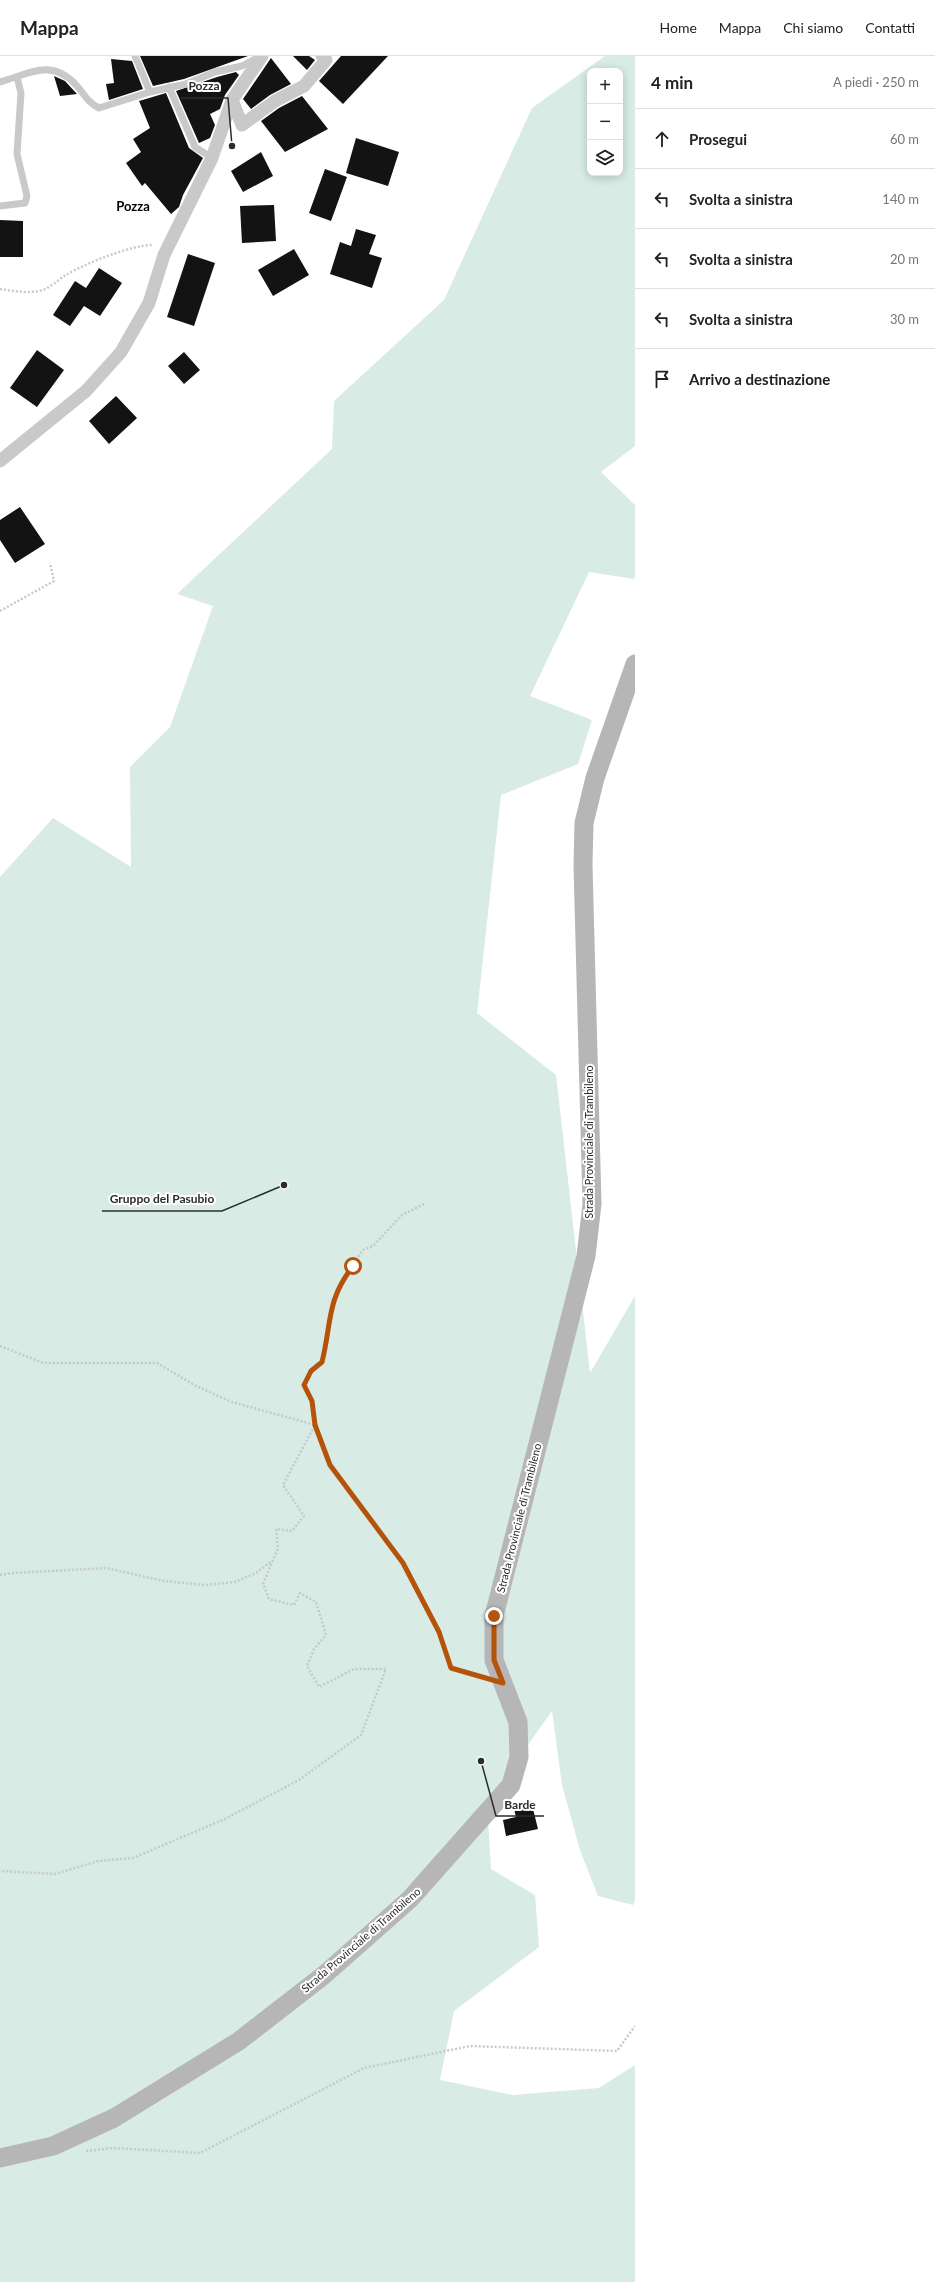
<!DOCTYPE html>
<html lang="it">
<meta charset="utf-8">
<style>
:root{--surface:#fff;--page:#f2f2f2;--text:#222;--muted:#767676;--line:#e0e0e0}
body{margin:0;font-family:Lato,sans-serif;background:var(--page);color:var(--text)}
.controls{position:absolute;right:12px;top:12px;display:grid;overflow:hidden;border-radius:8px;box-shadow:0 2px 10px #0003}
.controls button{width:36px;height:36px;display:grid;place-items:center;padding:0;border:0;border-bottom:1px solid var(--line);background:var(--surface);color:var(--text);font:20px sans-serif}
.stop{position:absolute;width:12px;height:12px;margin:-9px;border:3px solid #b45309;border-radius:50%;background:#fff}
.stop.end{background:#b45309;border-color:#fff;box-shadow:0 1px 4px #0008}
.list{margin:0;padding:0;list-style:none}
h2{display:flex;justify-content:space-between;align-items:center;height:52px;margin:0;padding:0 16px;font-size:17px}
h2 small{font-size:13px;font-weight:400;color:var(--muted)}
.list li{display:grid;grid-template-columns:26px 1fr auto;gap:12px;align-items:center;box-sizing:border-box;height:60px;padding:0 16px;border-top:1px solid var(--line)}
.list b{display:block;font-size:15px;white-space:nowrap}
.list em{font-size:13px;font-style:normal;color:var(--muted)}
.icon{flex:none;width:22px;height:22px;fill:none;stroke:currentColor;stroke-width:2;stroke-linecap:round;stroke-linejoin:round}
.map{position:relative;flex:none;width:635px;height:2226px;overflow:hidden}
header{display:flex;align-items:center;gap:24px;box-sizing:border-box;height:56px;padding:0 20px;background:var(--surface);border-bottom:1px solid var(--line)}
header strong{font-size:19px}
nav{display:flex;gap:22px;margin-inline-start:auto;font-size:14px}
main{display:flex}
aside{flex:1;background:var(--surface)}
.map>svg:first-child{display:block}
.green{fill:#d8ebe5;fill-rule:evenodd}
.building{fill:#131313}
.lines{fill:none;stroke-linecap:round;stroke-linejoin:round}
.path{stroke:#c9c9c9;stroke-width:2.5;stroke-dasharray:2 2;stroke-linecap:butt}
.lane{stroke:#c9c9c9;stroke-width:7}
.street{stroke:#c9c9c9;stroke-width:13}
.secondary{stroke:#b6b6b6;stroke-width:19}
.route{stroke:#b45309;stroke-width:5}
.labels{text-anchor:middle;stroke-width:4;stroke-linejoin:round;paint-order:stroke}
.street-label{font-size:11px;fill:#2c2c2c;stroke:#fff}
.quarter-label{font-size:13px;font-weight:bold;fill:#000;stroke:#fff}
.leader{fill:none;stroke:#2c2c2c;stroke-width:1.5}
.callout-dot{fill:#2c2c2c;stroke:#fff;stroke-width:1.5}
.callout-label{font-size:12px;text-anchor:middle;font-weight:bold;fill:#2c2c2c;stroke:#fff;stroke-width:4;stroke-linejoin:round;paint-order:stroke}
</style>
<header>
<strong>Mappa</strong>
<nav><a>Home</a><a>Mappa</a><a>Chi siamo</a><a>Contatti</a></nav>
</header>
<main>
<div class="map">
<svg width="635" height="2226" viewBox="0 0 635 2226">
<rect width="100%" height="100%" fill="#fff"/>
<path class="green" d="M605,0H635V390L601,416L635,449V521L634,523L589,516L530,640L592,664L578,708L501,739L477,957L556,1019L590,1317L635,1240V1845L633,1849L598,1840L580,1794L562,1729L552,1655L487,1746L491,1813L535,1839L539,1891L454,1955L440,2024L513,2039L599,2032L635,2009V2226H0V821L53,762L131,811L130,711L170,671L213,550L177,538L332,393L334,345L444,244L532,52ZM590,15H620V117H590Z"/>
<path class="building" d="M140,0H248L184,23L153,30Z
M293,0H309L315,4L307,14Z
M341,0H388L343,48L319,25Z
M271,2L291,28L270,39L251,53L243,43Z
M111,3L132,5L143,33L109,44L106,28L114,27Z
M236,16L239,19L225,39L220,53L210,58L215,69L210,82L199,87L176,35L217,21Z
M54,20L65,25L77,38L60,40Z
M166,37L189,92L203,102L183,139L179,151L171,158L145,127L142,130L126,107L141,96L133,83L150,72L139,45Z
M302,40L328,73L285,96L261,65L279,52Z
M356,82L399,96L388,130L346,117Z
M261,96L273,120L243,136L231,115Z
M325,113L347,121L331,165L309,157Z
M274,149L276,185L242,187L240,150Z
M0,164L23,165V201H0Z
M356,173L376,179L369,198L382,202L372,232L330,218L340,186L351,190Z
M294,193L309,219L273,240L258,214Z
M188,198L215,207L194,270L167,261Z
M99,212L122,227L100,260L84,250L70,270L53,259L75,225L86,232Z
M37,294L64,314L37,351L10,332Z
M184,296L200,314L184,328L168,310Z
M116,340L137,362L109,388L89,365Z
M20,451L45,488L15,507L0,484V464Z
M531,1745L538,1773L506,1780L503,1764L516,1761L513,1749Z"/>
<g class="lines">
<path class="path" d="M0,233C14,235 29,238 43,234C51,231 59,223 66,219C86,207 131,189 153,189
M0,555L54,525L50,507
M424,1148L402,1159L373,1190L363,1194L341,1225L333,1244L322,1306L311,1315L304,1329L311,1345L315,1369L330,1409L403,1507L439,1576L451,1612L482,1621
M0,1290L43,1307H157L196,1330L232,1346L315,1369L283,1429L304,1460L292,1475L276,1473L278,1492L263,1528L269,1543L294,1549L300,1537L316,1546L326,1579L314,1593L307,1610L319,1631L354,1613H386L361,1679L299,1724L225,1763L133,1802L98,1805L55,1818L0,1815
M0,1519L13,1517L106,1512L164,1525L205,1529L235,1526L256,1517L272,1505
M86,2095L113,2092L200,2097L364,2012L470,1990L617,1995L635,1970"/>
<path class="lane" d="M135,0L150,36
M0,26C31,17 52,2 77,30C85,39 87,46 99,52L150,36L186,28L215,16L242,10L259,1
M169,31L195,91L212,102
M0,150L25,147L27,140L17,98L21,37L17,21"/>
<path class="street" d="M232,44L242,69L275,45L304,30L326,4L322,0
M0,405L86,335L121,296L149,247L164,199L212,102L232,44L262,0"/>
<path class="secondary" d="M0,2102L53,2090L114,2062L239,1985L324,1919L410,1843L511,1729L519,1701L518,1666L494,1604V1560L586,1200L592,1148L583,809L584,767L595,722L635,608"/>
</g>
<g class="lines">
<path class="route" d="M353,1210C326,1245 332,1266 322,1306L311,1315L304,1329L312,1345L315,1369L330,1409L403,1507L439,1576L451,1612L503,1627L494,1604V1560"/>
</g>
<g class="labels">
<g class="street-label">
<text transform="translate(589 1086) rotate(-90)" y="4">Strada Provinciale di Trambileno</text>
<text transform="translate(519 1462) rotate(-76)" y="4">Strada Provinciale di Trambileno</text>
<text transform="translate(361 1884) rotate(-41)" y="4">Strada Provinciale di Trambileno</text>
</g>
<g class="quarter-label">
<text x="133" y="155">Pozza</text>
</g>
</g>
<path class="leader" d="M232 90L228 42H181M284 1129L222 1155H102M481 1705L496 1760H544"/>
<g class="callout-dot">
<circle cx="232" cy="90" r="4"/>
<circle cx="284" cy="1129" r="4"/>
<circle cx="481" cy="1705" r="4"/>
</g>
<g class="callout-label">
<text x="204" y="34">Pozza</text>
<text x="162" y="1147">Gruppo del Pasubio</text>
<text x="520" y="1753">Barde</text>
</g>
</svg>
<div class="controls">
<button>+</button>
<button>−</button>
<button><svg class="icon" aria-label="layers" viewBox="0 0 24 24"><path d="M12 4l9 5-9 5-9-5zM3 14l9 5 9-5"/></svg></button>
</div>
<div class="stop" style="left:353px;top:1210px"></div>
<div class="stop end" style="left:494px;top:1560px"></div>
</div>
<aside>
<h2>4 min<small>A piedi · 250 m</small></h2>
<ul class="list">
<li><svg class="icon" aria-label="ahead" viewBox="0 0 24 24"><path d="M12 20V5M6 11l6-6 6 6"/></svg><div><b>Prosegui</b></div><em>60 m</em></li>
<li><svg class="icon" aria-label="left" viewBox="0 0 24 24"><path d="M17 20v-9H6M10 6l-5 5 5 5"/></svg><div><b>Svolta a sinistra</b></div><em>140 m</em></li>
<li><svg class="icon" aria-label="left" viewBox="0 0 24 24"><path d="M17 20v-9H6M10 6l-5 5 5 5"/></svg><div><b>Svolta a sinistra</b></div><em>20 m</em></li>
<li><svg class="icon" aria-label="left" viewBox="0 0 24 24"><path d="M17 20v-9H6M10 6l-5 5 5 5"/></svg><div><b>Svolta a sinistra</b></div><em>30 m</em></li>
<li><svg class="icon" aria-label="arrive" viewBox="0 0 24 24"><path d="M6 21V4h12l-3 4 3 4H6"/></svg><div><b>Arrivo a destinazione</b></div></li>
</ul>
</aside>
</main>
